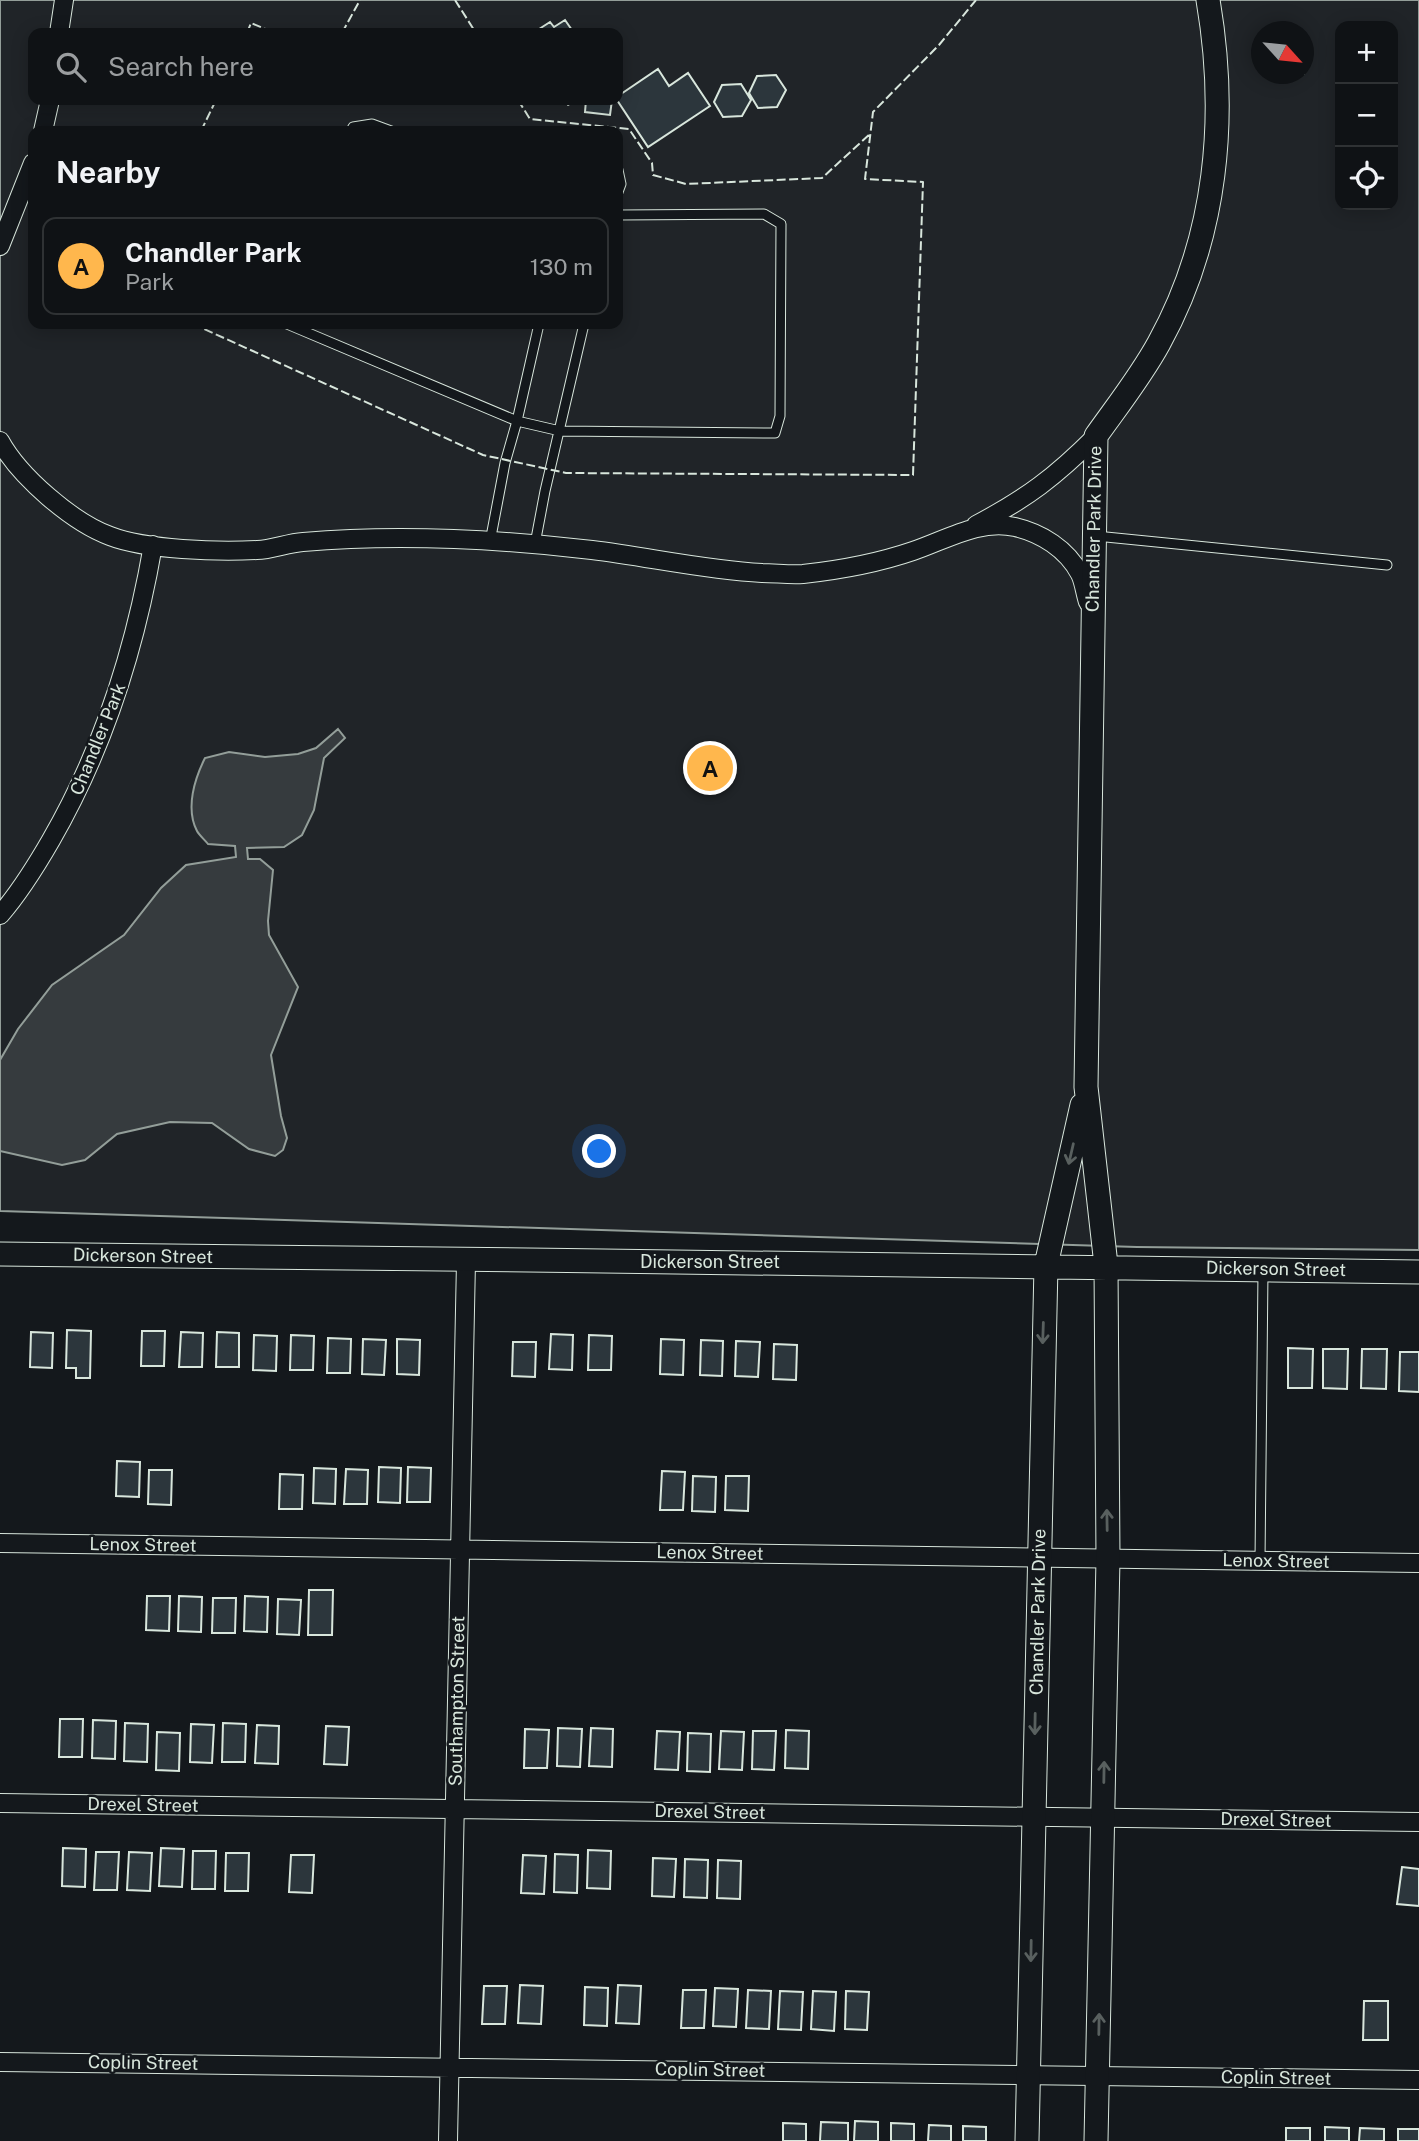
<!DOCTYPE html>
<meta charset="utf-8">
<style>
:root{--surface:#0f1215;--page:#1d2022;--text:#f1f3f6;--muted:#9b9ea0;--line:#2f3234;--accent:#ffb74d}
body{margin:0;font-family:"Public Sans",sans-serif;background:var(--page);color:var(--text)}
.controls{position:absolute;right:21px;top:21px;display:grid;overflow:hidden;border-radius:14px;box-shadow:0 4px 18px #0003}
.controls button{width:63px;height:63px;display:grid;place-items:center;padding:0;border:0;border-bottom:2px solid var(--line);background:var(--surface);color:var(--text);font:35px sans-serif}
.compass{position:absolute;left:1251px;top:21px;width:63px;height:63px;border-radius:50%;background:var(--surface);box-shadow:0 4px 18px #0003;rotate:117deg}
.you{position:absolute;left:600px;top:1152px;width:24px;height:24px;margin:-18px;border:5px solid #fff;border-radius:50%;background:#1a73e8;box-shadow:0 0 0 10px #1a73e833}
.badge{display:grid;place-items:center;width:46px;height:46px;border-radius:50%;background:var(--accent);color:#111;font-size:23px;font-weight:700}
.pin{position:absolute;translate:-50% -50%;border:4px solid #fff;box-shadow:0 2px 7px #0006}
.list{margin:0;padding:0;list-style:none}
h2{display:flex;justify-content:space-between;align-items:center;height:91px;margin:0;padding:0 28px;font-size:30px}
h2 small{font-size:23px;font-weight:400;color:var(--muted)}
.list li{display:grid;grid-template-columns:46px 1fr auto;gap:21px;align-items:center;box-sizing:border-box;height:98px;margin:0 14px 14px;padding:0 14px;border:2px solid var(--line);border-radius:14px}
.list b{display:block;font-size:26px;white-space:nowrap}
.list p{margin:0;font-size:23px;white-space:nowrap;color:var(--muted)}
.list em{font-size:23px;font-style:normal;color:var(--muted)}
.icon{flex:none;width:38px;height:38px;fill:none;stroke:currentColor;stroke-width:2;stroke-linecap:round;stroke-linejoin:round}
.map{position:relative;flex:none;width:1419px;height:2141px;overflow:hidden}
.search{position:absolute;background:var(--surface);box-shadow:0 4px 18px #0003;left:28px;top:28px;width:595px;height:77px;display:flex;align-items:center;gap:18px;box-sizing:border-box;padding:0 24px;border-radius:14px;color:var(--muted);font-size:26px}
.panel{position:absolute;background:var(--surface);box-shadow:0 4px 18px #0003;left:28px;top:126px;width:595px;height:203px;border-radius:14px}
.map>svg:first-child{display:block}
.green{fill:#202428;stroke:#939e99;stroke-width:2;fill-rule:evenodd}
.water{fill:#363b3e;stroke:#939e99;stroke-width:2}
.building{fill:#2c363c;stroke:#d8e6dc;stroke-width:2}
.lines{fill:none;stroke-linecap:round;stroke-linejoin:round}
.service-casing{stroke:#d8e6dc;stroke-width:11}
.minor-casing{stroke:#d8e6dc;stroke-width:20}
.tertiary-casing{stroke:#d8e6dc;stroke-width:25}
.service{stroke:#14181c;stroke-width:9}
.minor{stroke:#14181c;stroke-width:18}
.tertiary{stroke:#14181c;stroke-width:23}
.fence{stroke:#d8e6dc;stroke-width:2;stroke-dasharray:9 3.5;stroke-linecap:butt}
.oneway{stroke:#59605f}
.labels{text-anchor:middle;stroke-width:5;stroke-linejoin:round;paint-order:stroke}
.street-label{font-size:18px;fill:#d8e6dc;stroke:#14181c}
</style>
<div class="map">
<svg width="1419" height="2141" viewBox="0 0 1419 2141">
<rect width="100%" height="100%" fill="#14181c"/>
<path class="green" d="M0,0H1419V1250L1137,1247L0,1211ZM1340,26H1393V205H1340ZM1262,32H1304V74H1262ZM33,33H618V100H33ZM33,131H618V324H33Z"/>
<path class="water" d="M338,729L345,738L324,758L314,810L302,835L284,847L247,848L248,859H260L273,870L268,921L269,935L298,987L271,1055L281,1116L287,1138L283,1150L275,1156L249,1149L212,1123L170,1122L117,1134L85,1160L62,1165L0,1151V1060L18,1029L52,985L124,935L161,888L186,865L236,857L235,846L208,844C205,840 199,835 197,831C185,808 195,778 205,758L229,752L265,757L298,754L316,748Z"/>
<path class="building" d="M565,20L574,33H533L550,22L554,27Z
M658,69L669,86L688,73L710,106L648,147L617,100L618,96Z
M776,75L786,90L777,107L758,108L749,93L757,76Z
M741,84L751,100L742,116L723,117L714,102L722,85Z
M586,100H612L610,115L585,112Z
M67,1330L91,1331L90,1378H76V1368H66Z
M142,1331H165L164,1366H141Z
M31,1332L53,1333L52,1368L30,1367Z
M181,1332L203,1333L202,1367H179Z
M217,1332L239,1333V1367H216Z
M551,1334L573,1335L572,1370L549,1369Z
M254,1335L277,1336L276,1371L253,1370Z
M291,1335L314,1336L313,1370H290Z
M589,1335L612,1336L611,1370H588Z
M328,1338L351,1339L350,1373H327Z
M363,1339L386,1340L384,1375L362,1374Z
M397,1339L420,1340L419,1375L397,1374Z
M661,1339L684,1340L683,1375L660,1374Z
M701,1340L723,1341L722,1376L700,1375Z
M736,1341L760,1342L758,1377L735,1376Z
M513,1342H536L535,1377L512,1376Z
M774,1344L797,1345L796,1380L773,1379Z
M1288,1348L1313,1349L1312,1388H1288Z
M1323,1349H1348L1347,1389L1323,1388Z
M1362,1349H1387L1386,1389L1361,1388Z
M1400,1352H1419V1392L1399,1391Z
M117,1461L140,1462L139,1497L116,1496Z
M379,1467L401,1468L400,1503L378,1502Z
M408,1467L431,1468L430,1502H407Z
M314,1468L336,1469L335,1504L313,1503Z
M346,1469L368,1470L367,1504H344Z
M149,1470H172L171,1505L148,1504Z
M662,1471L685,1472L683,1510H660Z
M280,1474L303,1475L302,1509H279Z
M693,1476L716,1477L715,1512L692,1511Z
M726,1476H749L748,1511L725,1510Z
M309,1590H333L332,1635H308Z
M147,1596H170L169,1631L146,1630Z
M179,1596L202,1597L201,1632L178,1631Z
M245,1596L268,1597L267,1632L244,1631Z
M213,1598H236L235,1633H212Z
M278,1599L301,1600L299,1635L277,1634Z
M60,1719H83L82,1757H59Z
M93,1720L116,1721L115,1759L92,1758Z
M125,1723L148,1724L147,1762L124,1761Z
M223,1723L246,1724L245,1762H222Z
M191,1724L214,1725L212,1763L190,1762Z
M257,1725L279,1726L278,1764L255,1763Z
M326,1726L349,1727L347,1765L324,1764Z
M558,1728L582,1729L580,1767L557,1766Z
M591,1728L613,1729L612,1767L589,1766Z
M525,1729L549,1730L547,1768H524Z
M786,1730L809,1731L808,1769L785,1768Z
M657,1731L680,1732L678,1770L655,1769Z
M721,1731L744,1732L742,1770L719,1769Z
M753,1731H776L774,1770L752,1769Z
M157,1732L180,1733L179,1771L156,1770Z
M688,1733L711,1734L710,1772L687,1771Z
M63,1848L86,1849L85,1887L62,1886Z
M161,1848L184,1849L182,1887L159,1886Z
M588,1850L611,1851L610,1889L587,1888Z
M193,1851H216L215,1889H192Z
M96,1852H119L117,1890H94Z
M129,1852L152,1853L150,1891L127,1890Z
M226,1853H249L248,1891H225Z
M555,1854L578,1855L577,1893L554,1892Z
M291,1855H314L312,1893L289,1892Z
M523,1855L546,1856L544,1894L521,1893Z
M653,1858L676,1859L674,1897L652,1896Z
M685,1859L708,1860L707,1898L684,1897Z
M718,1860L741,1861L740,1899L717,1898Z
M1402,1867L1419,1869V1906L1397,1904Z
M520,1985L543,1986L541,2024L518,2023Z
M618,1985L641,1986L639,2024L616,2023Z
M484,1986H507L505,2024H482Z
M585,1987L608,1988L607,2026L584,2025Z
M715,1988L738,1989L736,2027L713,2026Z
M683,1990H706L704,2028H681Z
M748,1990L771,1991L769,2029L746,2028Z
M780,1991L803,1992L801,2030L778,2029Z
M813,1991L836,1992L834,2031L811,2029Z
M846,1991L869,1992L867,2030L845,2029Z
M1364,2001H1388V2040H1363Z
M855,2121L878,2122V2141H854Z
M821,2122L848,2123V2141H820Z
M783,2123L806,2124V2141H783Z
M891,2123L914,2124V2141H891Z
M929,2125L951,2126V2141H928Z
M963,2126L986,2127V2141H963Z
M1325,2127L1349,2128V2141H1325Z
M1286,2128H1310V2141H1286Z
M1360,2128L1384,2129V2141H1359Z
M1398,2129H1419V2141H1398Z"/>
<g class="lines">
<defs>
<path id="service" d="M351,131L353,127L372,124L391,131
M618,170L621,184L618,192
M287,324L517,421L560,431L775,433L780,416L781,224L764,214L618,215
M1096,536L1387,565
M490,542L505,463L517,421L539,324
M535,544L545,491L584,324
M1260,1561L1263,1271"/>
<path id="minor" d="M59,33L64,0
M43,131L50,100
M0,246L33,163
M0,441C19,476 72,522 110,536C146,550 218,552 257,550C272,550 287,543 303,542C398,534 497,539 592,550C649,557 705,570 762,573C775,573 790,575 803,574C840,570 878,563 913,551C946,540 979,519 1015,527C1041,533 1067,549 1080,574C1084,582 1085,593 1088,602
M976,525C1027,498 1055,477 1096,436
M0,915C20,892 36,866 51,840C104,748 135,650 153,545
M0,1543L1419,1563
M0,1803L1419,1822
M0,2062L1419,2080
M448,2141L466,1261"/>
<path id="tertiary" d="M0,1254C473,1261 946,1262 1419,1272
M1027,2141L1046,1265L1082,1105
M1096,2141L1108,1559L1106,1265L1086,1087L1096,436C1118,405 1141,376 1159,343C1217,238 1228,117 1208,0"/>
</defs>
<use href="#service" class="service-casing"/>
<use href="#minor" class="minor-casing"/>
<use href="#tertiary" class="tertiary-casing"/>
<use href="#service" class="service"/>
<use href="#minor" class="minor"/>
<use href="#tertiary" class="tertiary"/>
<path class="fence" d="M455,0L476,33
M247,33L251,23L275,33
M342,33L360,0
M518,100L530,119L629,129L652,163L653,175L686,184L822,178L871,133
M564,100L568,105L576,100
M201,131L216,100
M193,324L483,455L566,473L913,475L923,182L865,179L873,112L939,45L976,0"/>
</g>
<defs><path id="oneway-shaft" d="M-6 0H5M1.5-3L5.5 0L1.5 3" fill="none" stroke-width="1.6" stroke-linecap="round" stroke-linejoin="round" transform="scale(1.75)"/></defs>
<g class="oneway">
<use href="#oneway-shaft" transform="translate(1071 1154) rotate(103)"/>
<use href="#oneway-shaft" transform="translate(1043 1333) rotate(92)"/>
<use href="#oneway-shaft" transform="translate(1107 1520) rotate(-91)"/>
<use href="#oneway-shaft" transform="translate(1035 1724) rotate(91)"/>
<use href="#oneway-shaft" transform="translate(1104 1772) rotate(-89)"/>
<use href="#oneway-shaft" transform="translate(1031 1951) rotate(91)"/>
<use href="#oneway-shaft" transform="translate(1099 2024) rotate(-89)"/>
</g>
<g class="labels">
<g class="street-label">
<text transform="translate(1094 529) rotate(-89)" y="6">Chandler Park Drive</text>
<text transform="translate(98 739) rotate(-68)" y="6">Chandler Park</text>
<text transform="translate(143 1256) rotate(1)" y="6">Dickerson Street</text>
<text x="710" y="1268">Dickerson Street</text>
<text transform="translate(1276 1269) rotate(1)" y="6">Dickerson Street</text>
<text transform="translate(143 1545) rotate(1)" y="6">Lenox Street</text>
<text transform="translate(710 1553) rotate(1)" y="6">Lenox Street</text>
<text transform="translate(1276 1561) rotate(1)" y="6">Lenox Street</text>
<text transform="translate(1038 1612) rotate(-89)" y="6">Chandler Park Drive</text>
<text transform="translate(457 1701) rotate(-89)" y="6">Southampton Street</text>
<text transform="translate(143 1805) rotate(1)" y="6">Drexel Street</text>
<text transform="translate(710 1812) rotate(1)" y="6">Drexel Street</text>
<text transform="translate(1276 1820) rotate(1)" y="6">Drexel Street</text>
<text transform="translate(143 2063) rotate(1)" y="6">Coplin Street</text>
<text transform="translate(710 2070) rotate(1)" y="6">Coplin Street</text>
<text transform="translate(1276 2078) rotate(1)" y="6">Coplin Street</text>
</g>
</g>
</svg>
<div class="controls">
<button>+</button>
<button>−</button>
<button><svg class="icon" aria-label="locate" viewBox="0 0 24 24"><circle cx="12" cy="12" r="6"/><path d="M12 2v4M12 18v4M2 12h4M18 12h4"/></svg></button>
</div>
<svg class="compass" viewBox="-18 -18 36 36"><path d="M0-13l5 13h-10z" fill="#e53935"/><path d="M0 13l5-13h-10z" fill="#9b9ea0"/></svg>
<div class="you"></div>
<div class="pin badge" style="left:710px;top:768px">A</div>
<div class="search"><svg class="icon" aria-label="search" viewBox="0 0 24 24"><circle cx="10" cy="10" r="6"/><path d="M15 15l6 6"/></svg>Search here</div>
<section class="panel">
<h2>Nearby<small></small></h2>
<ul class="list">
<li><span class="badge">A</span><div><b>Chandler Park</b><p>Park</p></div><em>130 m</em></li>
</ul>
</section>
</div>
